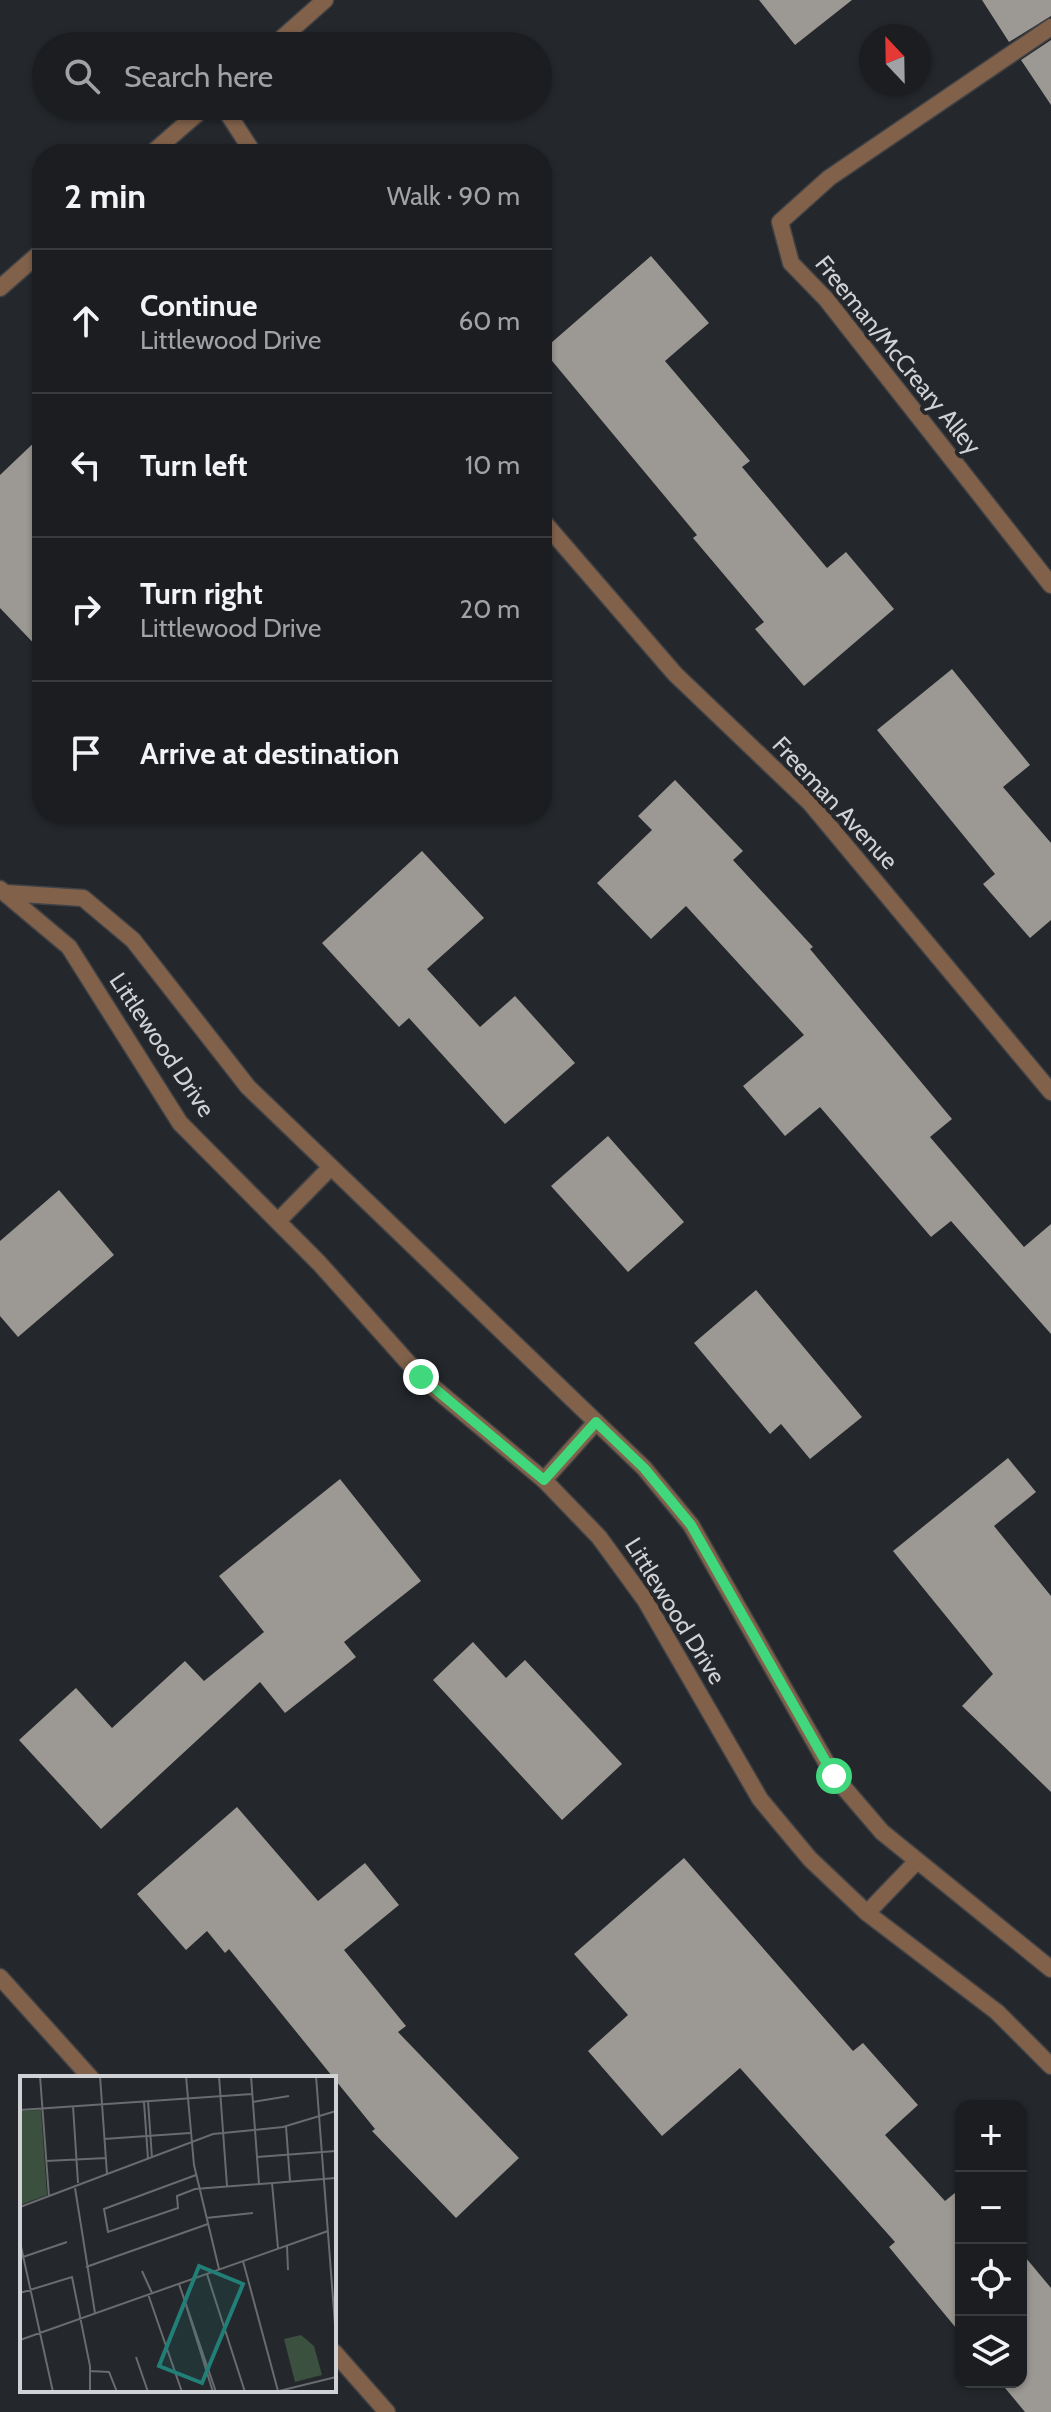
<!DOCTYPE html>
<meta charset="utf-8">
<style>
:root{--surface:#1b1d20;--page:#242629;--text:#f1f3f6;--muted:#a0a2a5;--line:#393b3e}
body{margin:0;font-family:Cabin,sans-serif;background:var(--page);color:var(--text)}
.controls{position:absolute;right:24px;bottom:24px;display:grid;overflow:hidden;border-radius:16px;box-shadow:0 2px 6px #0004}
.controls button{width:72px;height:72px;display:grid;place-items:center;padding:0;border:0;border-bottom:2px solid var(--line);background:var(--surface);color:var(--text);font:40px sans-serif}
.compass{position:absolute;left:859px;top:24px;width:72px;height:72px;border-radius:50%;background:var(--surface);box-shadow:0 2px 6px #0004;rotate:338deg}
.stop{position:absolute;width:24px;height:24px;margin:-18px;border:6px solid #41d77c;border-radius:50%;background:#fff}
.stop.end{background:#41d77c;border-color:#fff;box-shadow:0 2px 8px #0008}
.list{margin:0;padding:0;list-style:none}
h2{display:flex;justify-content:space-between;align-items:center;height:104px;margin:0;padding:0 32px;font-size:34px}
h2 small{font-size:26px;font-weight:400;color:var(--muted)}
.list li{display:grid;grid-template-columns:52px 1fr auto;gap:24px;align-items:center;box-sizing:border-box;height:144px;padding:0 32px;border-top:2px solid var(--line)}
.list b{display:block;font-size:30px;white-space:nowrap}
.list p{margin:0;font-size:26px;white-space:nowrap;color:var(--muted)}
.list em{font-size:26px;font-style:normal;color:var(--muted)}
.icon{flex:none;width:44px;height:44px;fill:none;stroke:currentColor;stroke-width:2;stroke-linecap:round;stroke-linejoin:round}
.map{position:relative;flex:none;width:1051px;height:2412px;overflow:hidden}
.search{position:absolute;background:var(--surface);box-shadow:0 2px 6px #0004;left:32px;top:32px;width:520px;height:88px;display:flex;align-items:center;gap:20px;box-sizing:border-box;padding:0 28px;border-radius:44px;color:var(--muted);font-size:30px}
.panel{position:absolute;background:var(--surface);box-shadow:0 2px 6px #0004;left:32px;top:144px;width:520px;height:680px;border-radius:32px}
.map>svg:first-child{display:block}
.building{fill:#9c9893}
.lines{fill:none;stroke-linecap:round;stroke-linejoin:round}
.service-casing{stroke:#404246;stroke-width:19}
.minor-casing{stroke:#404246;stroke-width:19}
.tertiary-casing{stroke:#404246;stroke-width:19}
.service{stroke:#81614a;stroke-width:16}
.minor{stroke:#81614a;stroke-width:16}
.tertiary{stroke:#81614a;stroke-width:16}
.route{stroke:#41d77c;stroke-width:10}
.labels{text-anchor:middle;stroke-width:8;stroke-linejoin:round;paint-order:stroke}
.street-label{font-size:24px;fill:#d1d2d5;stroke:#24272b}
.inset-road{fill:none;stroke:#696b6f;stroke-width:2}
.view{fill:#227f78;fill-opacity:0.15;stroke:#227f78;stroke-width:4}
.inset-edge{fill:none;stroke:#d1d2d5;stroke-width:4}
</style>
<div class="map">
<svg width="1051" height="2412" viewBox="0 0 1051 2412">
<rect width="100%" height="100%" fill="#24272b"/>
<path class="building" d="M759,0H852L795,45Z
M982,0H1051V16L1009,42Z
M1051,40V105L1021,60Z
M651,256L709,323L665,361L750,461L742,467L827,568L846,552L894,609L804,686L755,629L764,622L693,538L697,535L543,350Z
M42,435V652L0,608V475Z
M952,669L1030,765L1003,787L1051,843V920L1030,938L983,884L995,874L877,730Z
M675,780L743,851L733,860L813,947L810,949L952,1119L930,1137L1024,1247L1051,1224V1334L951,1221L931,1237L820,1107L785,1136L743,1086L804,1035L686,906L651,939L597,883L652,830L638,816Z
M422,851L484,918L427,969L480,1027L515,996L575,1063L505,1124L409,1018L399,1027L322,943Z
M608,1136L684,1222L628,1272L551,1186Z
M59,1190L114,1255L18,1337L0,1316V1241Z
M756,1290L862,1417L810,1459L781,1424L770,1434L694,1343Z
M1008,1458L1036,1492L994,1526L1051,1596V1792L962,1706L993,1674L893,1551Z
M340,1479L421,1581L344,1642L356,1657L285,1713L260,1682L101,1829L19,1740L76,1688L112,1728L185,1661L204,1681L264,1632L219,1576Z
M473,1642L506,1678L525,1660L622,1764L562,1820L433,1680Z
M237,1807L318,1901L365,1863L399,1905L344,1950L406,2026L398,2032L519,2158L456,2218L372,2131L375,2129L229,1949L225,1953L207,1931L186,1950L137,1894Z
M684,1858L853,2051L863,2043L918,2105L885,2135L945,2201L961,2188V2334L889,2247L895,2242L740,2068L662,2136L588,2051L628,2015L574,1954Z
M1021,2252L1051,2288V2412H1025L1000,2382H1021Z"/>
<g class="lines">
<defs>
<path id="service" d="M1051,27L829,178L780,222L791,263L826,299L1051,585
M278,1221L331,1167
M544,1480L596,1422
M867,1913L917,1861"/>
<path id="minor" d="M223,106L254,154
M542,520L675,674L810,803L1051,1092
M0,889L69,947L180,1123L320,1264L421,1377L544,1480L599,1537L645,1600L760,1799L810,1859L867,1913L997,2012L1051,2066
M6,893L83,898L133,940L248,1087L644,1468L691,1525L834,1776L882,1832L1051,1969
M0,1977L91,2078
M334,2352L387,2412"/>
<path id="tertiary" d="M273,46L325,0
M151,154L206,106
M0,288L42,251"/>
</defs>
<use href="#service" class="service-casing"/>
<use href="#minor" class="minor-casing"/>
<use href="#tertiary" class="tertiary-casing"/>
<use href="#service" class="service"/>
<use href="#minor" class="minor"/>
<use href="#tertiary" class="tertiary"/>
</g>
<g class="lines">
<path class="route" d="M421,1377L544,1480L596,1422L644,1468L691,1525L834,1776"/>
</g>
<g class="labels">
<g class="street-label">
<text transform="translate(898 355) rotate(51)" y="8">Freeman/McCreary Alley</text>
<text transform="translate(835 803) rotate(47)" y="8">Freeman Avenue</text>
<text transform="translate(162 1045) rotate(56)" y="8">Littlewood Drive</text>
<text transform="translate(675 1611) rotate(58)" y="8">Littlewood Drive</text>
</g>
</g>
<g transform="translate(20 2076)">
<rect width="316" height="316" fill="#24272b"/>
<path d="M21,34L27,119L0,129V35ZM281,259L294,270L302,299L275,306L264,263Z" fill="#3b503e"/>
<path class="inset-road" d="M20,0L29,121M80,0L87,98M166,0L174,89L199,193M199,0L207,110M231,0L239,108M296,0L316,262M128,25L132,82M124,26L128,83M233,26L269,20M53,30L58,107M0,34L232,18M266,50L270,105M84,63L170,57M237,81L316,75M26,85L86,82M176,99L84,133L88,156L158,132L157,120L175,113L316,102M252,107L258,172M55,112L75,237M0,131L193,58L263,51L316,35M186,142L233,137M0,166L33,316M267,170L268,194M0,182L47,166M223,185L258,315M66,191L188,148M122,195L132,217M187,198L225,316M159,208L196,316M0,217L52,201L70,290V316M128,218L162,316M166,229L193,316M0,264L308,155M116,281L128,316M70,295L89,296L97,316M255,316L316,301"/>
<path class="view" d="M179,190L223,208L182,307L139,290Z"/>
<rect width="316" height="316" class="inset-edge"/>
</g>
</svg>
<div class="controls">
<button>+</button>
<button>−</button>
<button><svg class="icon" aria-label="locate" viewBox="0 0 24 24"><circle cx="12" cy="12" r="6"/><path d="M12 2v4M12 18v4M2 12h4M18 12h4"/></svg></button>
<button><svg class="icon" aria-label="layers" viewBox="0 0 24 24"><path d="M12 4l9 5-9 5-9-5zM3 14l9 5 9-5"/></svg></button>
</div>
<svg class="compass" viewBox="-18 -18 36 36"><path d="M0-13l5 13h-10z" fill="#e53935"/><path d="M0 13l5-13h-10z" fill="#a0a2a5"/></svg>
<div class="stop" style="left:834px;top:1776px"></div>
<div class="stop end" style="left:421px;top:1377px"></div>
<div class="search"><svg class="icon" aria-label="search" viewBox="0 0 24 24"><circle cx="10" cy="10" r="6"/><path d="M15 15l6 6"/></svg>Search here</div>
<section class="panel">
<h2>2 min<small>Walk · 90 m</small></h2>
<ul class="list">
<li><svg class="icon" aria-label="ahead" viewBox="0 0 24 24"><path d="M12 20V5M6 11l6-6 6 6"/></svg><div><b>Continue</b><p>Littlewood Drive</p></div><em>60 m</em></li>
<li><svg class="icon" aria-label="left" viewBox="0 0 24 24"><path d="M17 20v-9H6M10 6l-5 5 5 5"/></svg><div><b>Turn left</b></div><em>10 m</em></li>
<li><svg class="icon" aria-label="right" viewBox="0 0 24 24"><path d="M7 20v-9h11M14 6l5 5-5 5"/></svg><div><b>Turn right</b><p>Littlewood Drive</p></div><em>20 m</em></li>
<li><svg class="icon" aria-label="arrive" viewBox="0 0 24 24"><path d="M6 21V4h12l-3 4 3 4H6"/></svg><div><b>Arrive at destination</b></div></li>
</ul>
</section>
</div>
